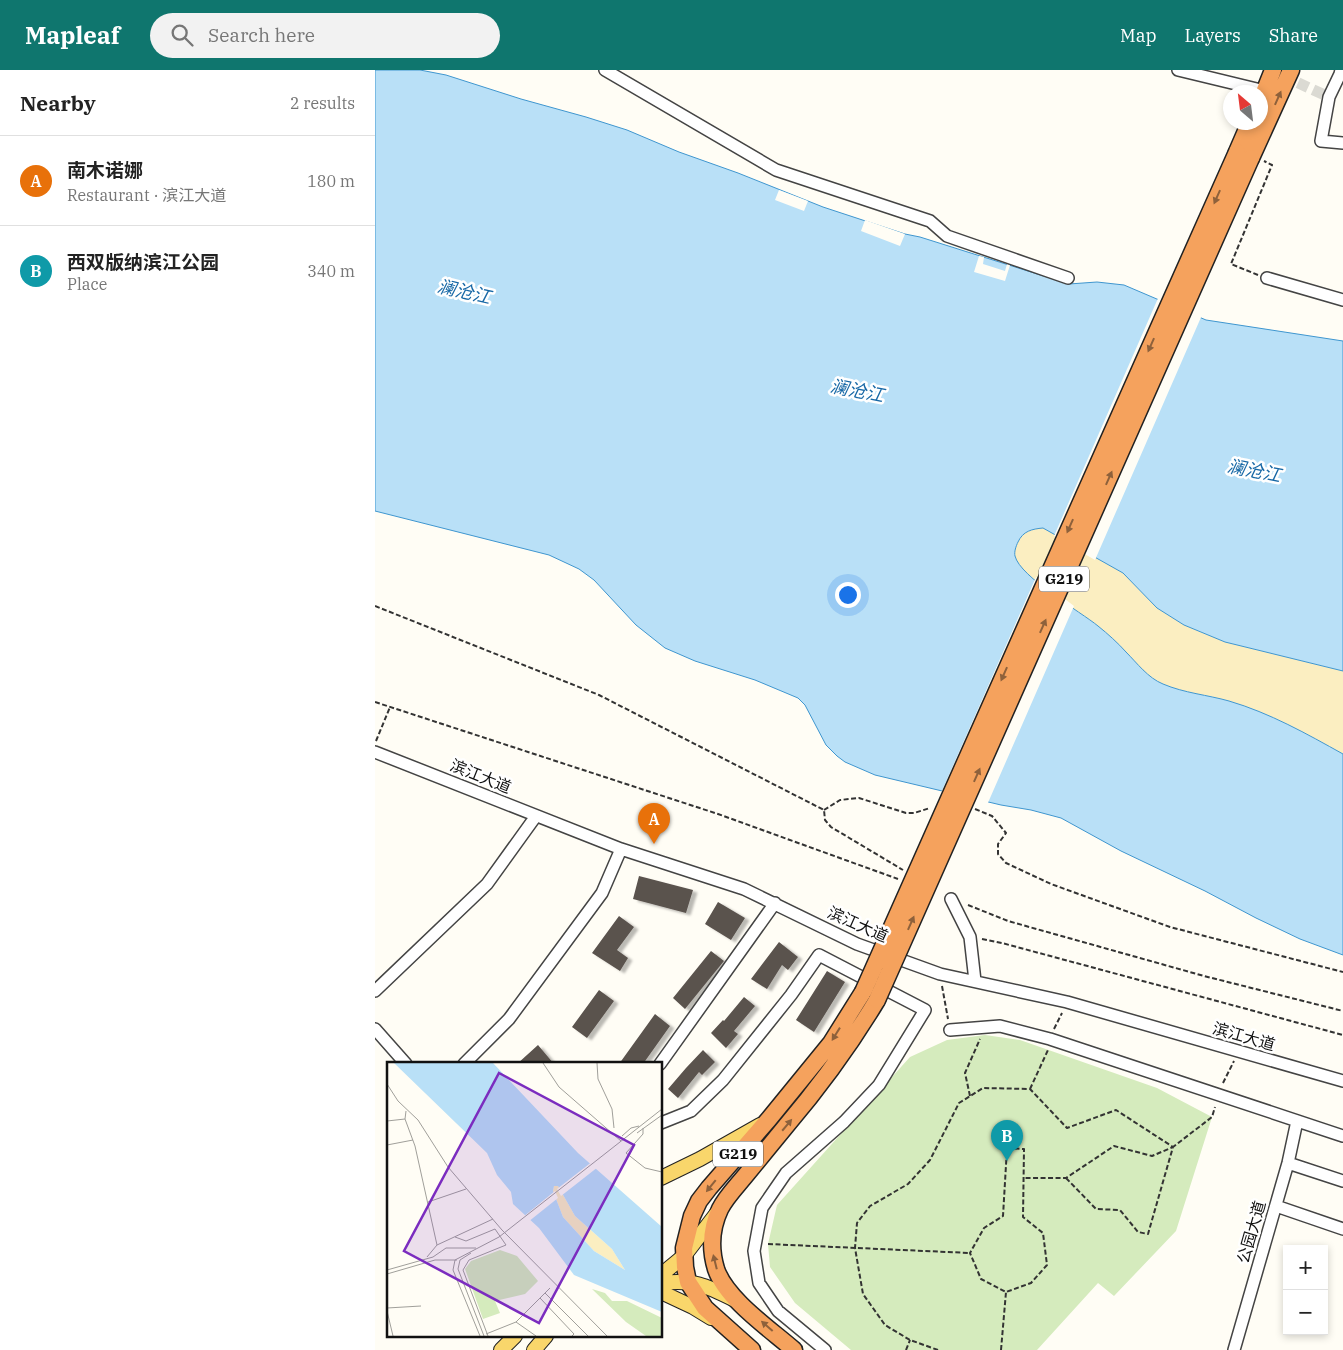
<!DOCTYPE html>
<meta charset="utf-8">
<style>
:root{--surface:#fff;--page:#f2f2f2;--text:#222;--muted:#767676;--line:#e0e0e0;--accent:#0f766e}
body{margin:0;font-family:"IBM Plex Serif","Noto Sans SC",serif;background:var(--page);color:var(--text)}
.controls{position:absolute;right:15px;bottom:15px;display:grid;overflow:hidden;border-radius:0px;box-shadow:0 2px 8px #0003}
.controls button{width:45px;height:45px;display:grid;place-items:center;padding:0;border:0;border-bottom:1px solid var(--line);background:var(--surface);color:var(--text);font:25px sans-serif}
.compass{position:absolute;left:848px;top:15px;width:45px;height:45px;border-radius:50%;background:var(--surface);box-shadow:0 2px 8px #0003;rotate:332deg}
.you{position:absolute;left:472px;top:524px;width:18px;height:18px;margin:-12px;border:4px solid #fff;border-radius:50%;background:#1a73e8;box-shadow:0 0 0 8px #1a73e833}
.badge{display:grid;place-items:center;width:32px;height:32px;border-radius:50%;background:var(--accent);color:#fff;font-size:16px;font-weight:700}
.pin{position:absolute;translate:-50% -41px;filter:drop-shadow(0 1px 2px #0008)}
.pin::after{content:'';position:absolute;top:26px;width:18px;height:15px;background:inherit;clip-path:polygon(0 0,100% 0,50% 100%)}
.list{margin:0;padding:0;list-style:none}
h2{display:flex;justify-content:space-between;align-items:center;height:65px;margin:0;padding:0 20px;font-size:21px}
h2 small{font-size:16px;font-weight:400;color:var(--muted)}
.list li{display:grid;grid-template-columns:32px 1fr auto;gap:15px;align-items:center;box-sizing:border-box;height:90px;padding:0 20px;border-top:1px solid var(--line)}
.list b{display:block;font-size:19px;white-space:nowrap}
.list p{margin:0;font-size:16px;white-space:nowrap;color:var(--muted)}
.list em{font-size:16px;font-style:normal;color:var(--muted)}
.icon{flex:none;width:28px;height:28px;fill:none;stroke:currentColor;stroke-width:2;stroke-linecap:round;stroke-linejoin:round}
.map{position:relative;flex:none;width:968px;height:1280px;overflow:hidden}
header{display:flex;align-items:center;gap:30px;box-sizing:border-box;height:70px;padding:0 25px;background:var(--accent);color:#fff}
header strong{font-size:24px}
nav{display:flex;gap:28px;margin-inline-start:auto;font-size:18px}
.search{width:350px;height:45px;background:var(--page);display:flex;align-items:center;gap:12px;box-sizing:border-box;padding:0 18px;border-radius:28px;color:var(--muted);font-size:19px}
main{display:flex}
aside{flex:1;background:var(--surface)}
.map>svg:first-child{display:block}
.green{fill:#d5ebbd}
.sand{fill:#fbeec1}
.water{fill:#b9e0f7;stroke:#3f96cf}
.pier{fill:#fffdf5}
.building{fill:#5a524d;filter:url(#shadow)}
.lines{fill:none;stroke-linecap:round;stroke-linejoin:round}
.minor-tunnel{stroke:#dbdad3;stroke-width:11;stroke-dasharray:11 5.5;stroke-linecap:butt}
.minor-casing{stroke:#444;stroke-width:14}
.major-casing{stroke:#222;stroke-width:16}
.highway-casing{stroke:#222;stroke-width:19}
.path{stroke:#333;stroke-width:2;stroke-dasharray:5 2.5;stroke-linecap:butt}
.minor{stroke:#fff;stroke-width:11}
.major{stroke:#f9d66b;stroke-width:14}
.highway{stroke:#f5a25d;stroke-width:16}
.highway-bridge-casing{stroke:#222;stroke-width:19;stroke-linecap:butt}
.highway-bridge{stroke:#f5a25d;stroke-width:16}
.oneway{fill:#8e613b}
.labels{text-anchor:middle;stroke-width:5;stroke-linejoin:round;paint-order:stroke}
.shield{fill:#fff;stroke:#585858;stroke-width:1}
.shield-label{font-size:15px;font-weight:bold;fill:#111}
.street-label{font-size:16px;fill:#111;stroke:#fff}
.water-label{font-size:18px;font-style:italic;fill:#1768a6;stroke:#fff}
.inset-road{fill:none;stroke:#a09f9a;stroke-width:1}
.view{fill:#7b2cbf;fill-opacity:0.15;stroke:#7b2cbf;stroke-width:2.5}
.inset-edge{fill:none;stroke:#111;stroke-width:2.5}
</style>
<header>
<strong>Mapleaf</strong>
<div class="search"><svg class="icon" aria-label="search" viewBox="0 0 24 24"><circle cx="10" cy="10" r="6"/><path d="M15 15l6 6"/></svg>Search here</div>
<nav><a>Map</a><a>Layers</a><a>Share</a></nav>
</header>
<main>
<aside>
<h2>Nearby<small>2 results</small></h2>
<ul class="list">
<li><span class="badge" style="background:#e8710a">A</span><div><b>南木诺娜</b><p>Restaurant · 滨江大道</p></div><em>180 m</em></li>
<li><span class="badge" style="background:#0f9aa8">B</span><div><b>西双版纳滨江公园</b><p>Place</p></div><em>340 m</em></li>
</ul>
</aside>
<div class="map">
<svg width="968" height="1280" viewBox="0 0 968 1280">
<defs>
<filter id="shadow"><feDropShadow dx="4.5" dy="2.5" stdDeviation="1" flood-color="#0004"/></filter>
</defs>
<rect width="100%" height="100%" fill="#fffdf5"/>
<path class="green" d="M610,965L645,970L782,1018L837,1047L801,1161L739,1226L723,1213L662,1280H476L420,1233L395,1197L393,1174L402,1135L535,987L572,970Z"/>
<path class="sand" d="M668,458L748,503L782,538L809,555L850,572L968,601V684C932,664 895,643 854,631C833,625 809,623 788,614C773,608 762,593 751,582C743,573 733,564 723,556C706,542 645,507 640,486C639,482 641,476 643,472C648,461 657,459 668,458Z"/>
<path class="water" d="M0,0H45L71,5L146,29L211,47L252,60L304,82L363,103L448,137L530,164L545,167L694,214L722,212L749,215L831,250L968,271V601L850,572L809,555L782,538L748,503L668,458C657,459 648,461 643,472C641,476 639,482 640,486C645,507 706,542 723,556C733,564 743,573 751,582C762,593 773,608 788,614C809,623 833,625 854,631C895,643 932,664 968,684V885L925,869L881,848L830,821L746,781L686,748L656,740L626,735L500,705L470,692L462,686L451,675L430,635L423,628L380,610L320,591L290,578L261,555L219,510L204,499L174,485L0,441Z"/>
<path class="pier" d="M404,120L433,131L429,141L400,130Z
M490,150L530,164L525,176L486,161Z
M604,186L609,187L608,194L630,201L632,194L635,195L630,211L599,202Z
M784,226L827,245L720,490L679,466Z
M661,507L699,536L612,735L566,723Z"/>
<path class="building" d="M264,806L318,820L311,843L258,829Z
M343,832L370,848L356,870L330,854Z
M244,846L259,857L242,880L253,888L245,901L217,883Z
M404,872L423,887L413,900L407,895L392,919L376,909Z
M336,881L349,891L310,939L298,928Z
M452,901L470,912L439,962L421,950Z
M224,920L239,931L212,968L197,957Z
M369,927L380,936L359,961L363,964L351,978L336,963L348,950L349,951Z
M280,944L295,956L268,994H244Z
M163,975L179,994H142Z
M328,980L340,992L327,1005L324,1002L303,1028L293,1019L311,998Z"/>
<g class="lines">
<path class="minor-tunnel" d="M908,6L954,27"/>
<defs>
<path id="minor" d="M230,0L401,100L555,151L572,166L693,208
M803,0L890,21
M966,0L965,4L954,27L946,71L968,73
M892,208L968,230
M0,682L246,779L369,819L482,874L565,904L692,932L968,1011
M576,829L595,867L600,911
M0,921L112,814L161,746
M0,959L31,994
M575,960L625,956L675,969L968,1066
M89,994L134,949L227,823L246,779
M285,994L400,833
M286,1053L316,1041L348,1010L416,925L444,885L550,940L504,1015L469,1052L411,1103L387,1138L379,1181L384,1213L403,1241L450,1280
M913,1093L968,1111
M901,1136L968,1159
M859,1280L913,1093L922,1051"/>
<path id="major" d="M286,1108L325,1089L385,1055
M286,1205L309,1186L342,1143
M286,1213C320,1209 332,1216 362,1231
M286,1222L318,1237L336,1248
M126,1280L140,1266
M159,1280L171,1266"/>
<path id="highway" d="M886,30L898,0
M862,82L875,52
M876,88L916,0
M377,1280L330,1238L313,1212L310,1197L309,1178L317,1146L324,1131L334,1118L394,1049L456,973L488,922
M419,1280C395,1259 351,1229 341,1199C335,1179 336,1158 345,1139C351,1127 361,1117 370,1106C384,1089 397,1073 411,1056C445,1016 475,975 502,930"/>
</defs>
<use href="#minor" class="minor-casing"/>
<use href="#major" class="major-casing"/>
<use href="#highway" class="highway-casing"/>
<path class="path" d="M883,205L856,194L897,95L889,91
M0,536L224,625L449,740L450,750L456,757L528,800
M0,632L343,744L523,809
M1,671L15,637
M600,739L617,746L631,763L623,774V784L631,793L676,814L795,857L968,902
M449,740L465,730L484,728L531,743H539L555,738
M593,835L633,851L829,906L968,941
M607,869L627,873L968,965
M567,916L573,949
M679,959L687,943
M848,1013L859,991
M655,1019L673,980
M595,1026L590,1003L605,969
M632,1078L649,1079L648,1147L668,1163L672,1195L656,1213L631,1222L606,1209L595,1183L609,1158L628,1146Z
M691,1108L721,1139L745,1140L763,1162L773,1164L798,1077L837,1047L840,1037
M393,1174L595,1183
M531,1280L535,1270
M563,1280L535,1270L510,1255L488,1224L480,1178L482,1153L495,1136L533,1114L555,1090L584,1033L608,1018L655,1019L692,1058L741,1040L798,1077L777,1086L739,1076L691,1108H648
M626,1280L631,1222"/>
<use href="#minor" class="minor"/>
<use href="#major" class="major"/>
<use href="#highway" class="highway"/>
<defs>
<path id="highway-bridge" d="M488,922L862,82
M502,930L876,88"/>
</defs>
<use href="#highway-bridge" class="highway-bridge-casing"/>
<use href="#highway-bridge" class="highway-bridge"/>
</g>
<defs><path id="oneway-solid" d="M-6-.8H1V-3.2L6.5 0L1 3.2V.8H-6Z" transform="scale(1.25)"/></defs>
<g class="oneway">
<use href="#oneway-solid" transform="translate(903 28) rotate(-66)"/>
<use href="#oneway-solid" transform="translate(842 127) rotate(114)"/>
<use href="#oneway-solid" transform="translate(776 275) rotate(114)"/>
<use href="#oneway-solid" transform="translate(734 408) rotate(-66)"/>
<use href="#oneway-solid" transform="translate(695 456) rotate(114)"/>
<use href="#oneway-solid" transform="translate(668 556) rotate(-66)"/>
<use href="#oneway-solid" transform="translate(629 604) rotate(114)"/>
<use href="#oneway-solid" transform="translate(602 705) rotate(-66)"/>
<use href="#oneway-solid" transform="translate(536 853) rotate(-66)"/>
<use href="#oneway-solid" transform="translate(461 964) rotate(122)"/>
<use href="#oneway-solid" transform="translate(412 1055) rotate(-50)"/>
<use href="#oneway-solid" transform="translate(336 1116) rotate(129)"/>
<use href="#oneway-solid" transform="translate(340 1192) rotate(-104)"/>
<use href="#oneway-solid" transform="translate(392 1256) rotate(-139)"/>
</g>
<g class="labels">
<g class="shield">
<rect x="664" y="496.5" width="50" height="25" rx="4"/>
<rect x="338" y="1071.5" width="50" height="25" rx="4"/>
</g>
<g class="shield-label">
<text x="689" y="514">G219</text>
<text x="363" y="1089">G219</text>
</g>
<g class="street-label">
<text transform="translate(106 706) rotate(22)" y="6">滨江大道</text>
<text transform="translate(483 854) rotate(24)" y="6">滨江大道</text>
<text transform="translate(869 966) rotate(16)" y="6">滨江大道</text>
<text transform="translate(876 1162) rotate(-74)" y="6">公园大道</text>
</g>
<g class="water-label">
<text transform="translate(89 222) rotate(13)" y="6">澜沧江</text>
<text transform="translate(482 321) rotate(11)" y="6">澜沧江</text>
<text transform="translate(879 401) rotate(11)" y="6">澜沧江</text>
</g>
</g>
<g transform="translate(12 992)">
<rect width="275" height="275" fill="#fffdf5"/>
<path d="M113,188L130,194L151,219L138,232L108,239L113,251L96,257L78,207L84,199ZM205,227L218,231L225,239H240L275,256V274H259L239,260Z" fill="#d5ebbd"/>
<path d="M167,124H171L188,154L225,187L238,208L207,189L176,155L166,129Z" fill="#fbeec1"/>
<path d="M7,1H106L191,91L275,165V250L187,213L152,166L126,142L124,130L110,113L100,91ZM167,124H171L188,154L225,187L238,208L207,189L176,155L166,129Z" fill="#b9e0f7" fill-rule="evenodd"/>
<path d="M206,99L211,105L174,134L170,127ZM168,129L171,136L141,160L136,155Z" fill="#fffdf5"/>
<path class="inset-road" d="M156,1L172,25L234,79M210,1L211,17L225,47L227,66M0,22L11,39L31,58L61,105L115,168L220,274M19,49L18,57L28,84L50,183M0,59L18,57M256,66V72L239,91L258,106L275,110M250,71L275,53M235,74L244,66L252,64M0,83L26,78M41,140L79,127M68,175L79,179L108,167L119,183L82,198L76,208L101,274M84,191L73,198L71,207L97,274M40,195L50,183L106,157M0,208L46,195L59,186H89M0,212L48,198H70M158,231L201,274M153,236L187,272L185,274M0,246L34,244M0,249L6,274M129,260L149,274M99,272L129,260L163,226M93,274L66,208L68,198L112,175L275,47"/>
<path class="view" d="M112,11L247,83L152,261L17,189Z"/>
<rect width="275" height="275" class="inset-edge"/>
</g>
</svg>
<div class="controls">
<button>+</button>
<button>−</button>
</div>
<svg class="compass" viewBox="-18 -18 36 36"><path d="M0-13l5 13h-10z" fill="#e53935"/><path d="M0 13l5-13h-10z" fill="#767676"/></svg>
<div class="you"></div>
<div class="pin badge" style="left:279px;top:774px;background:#e8710a">A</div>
<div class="pin badge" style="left:632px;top:1091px;background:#0f9aa8">B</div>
</div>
</main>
